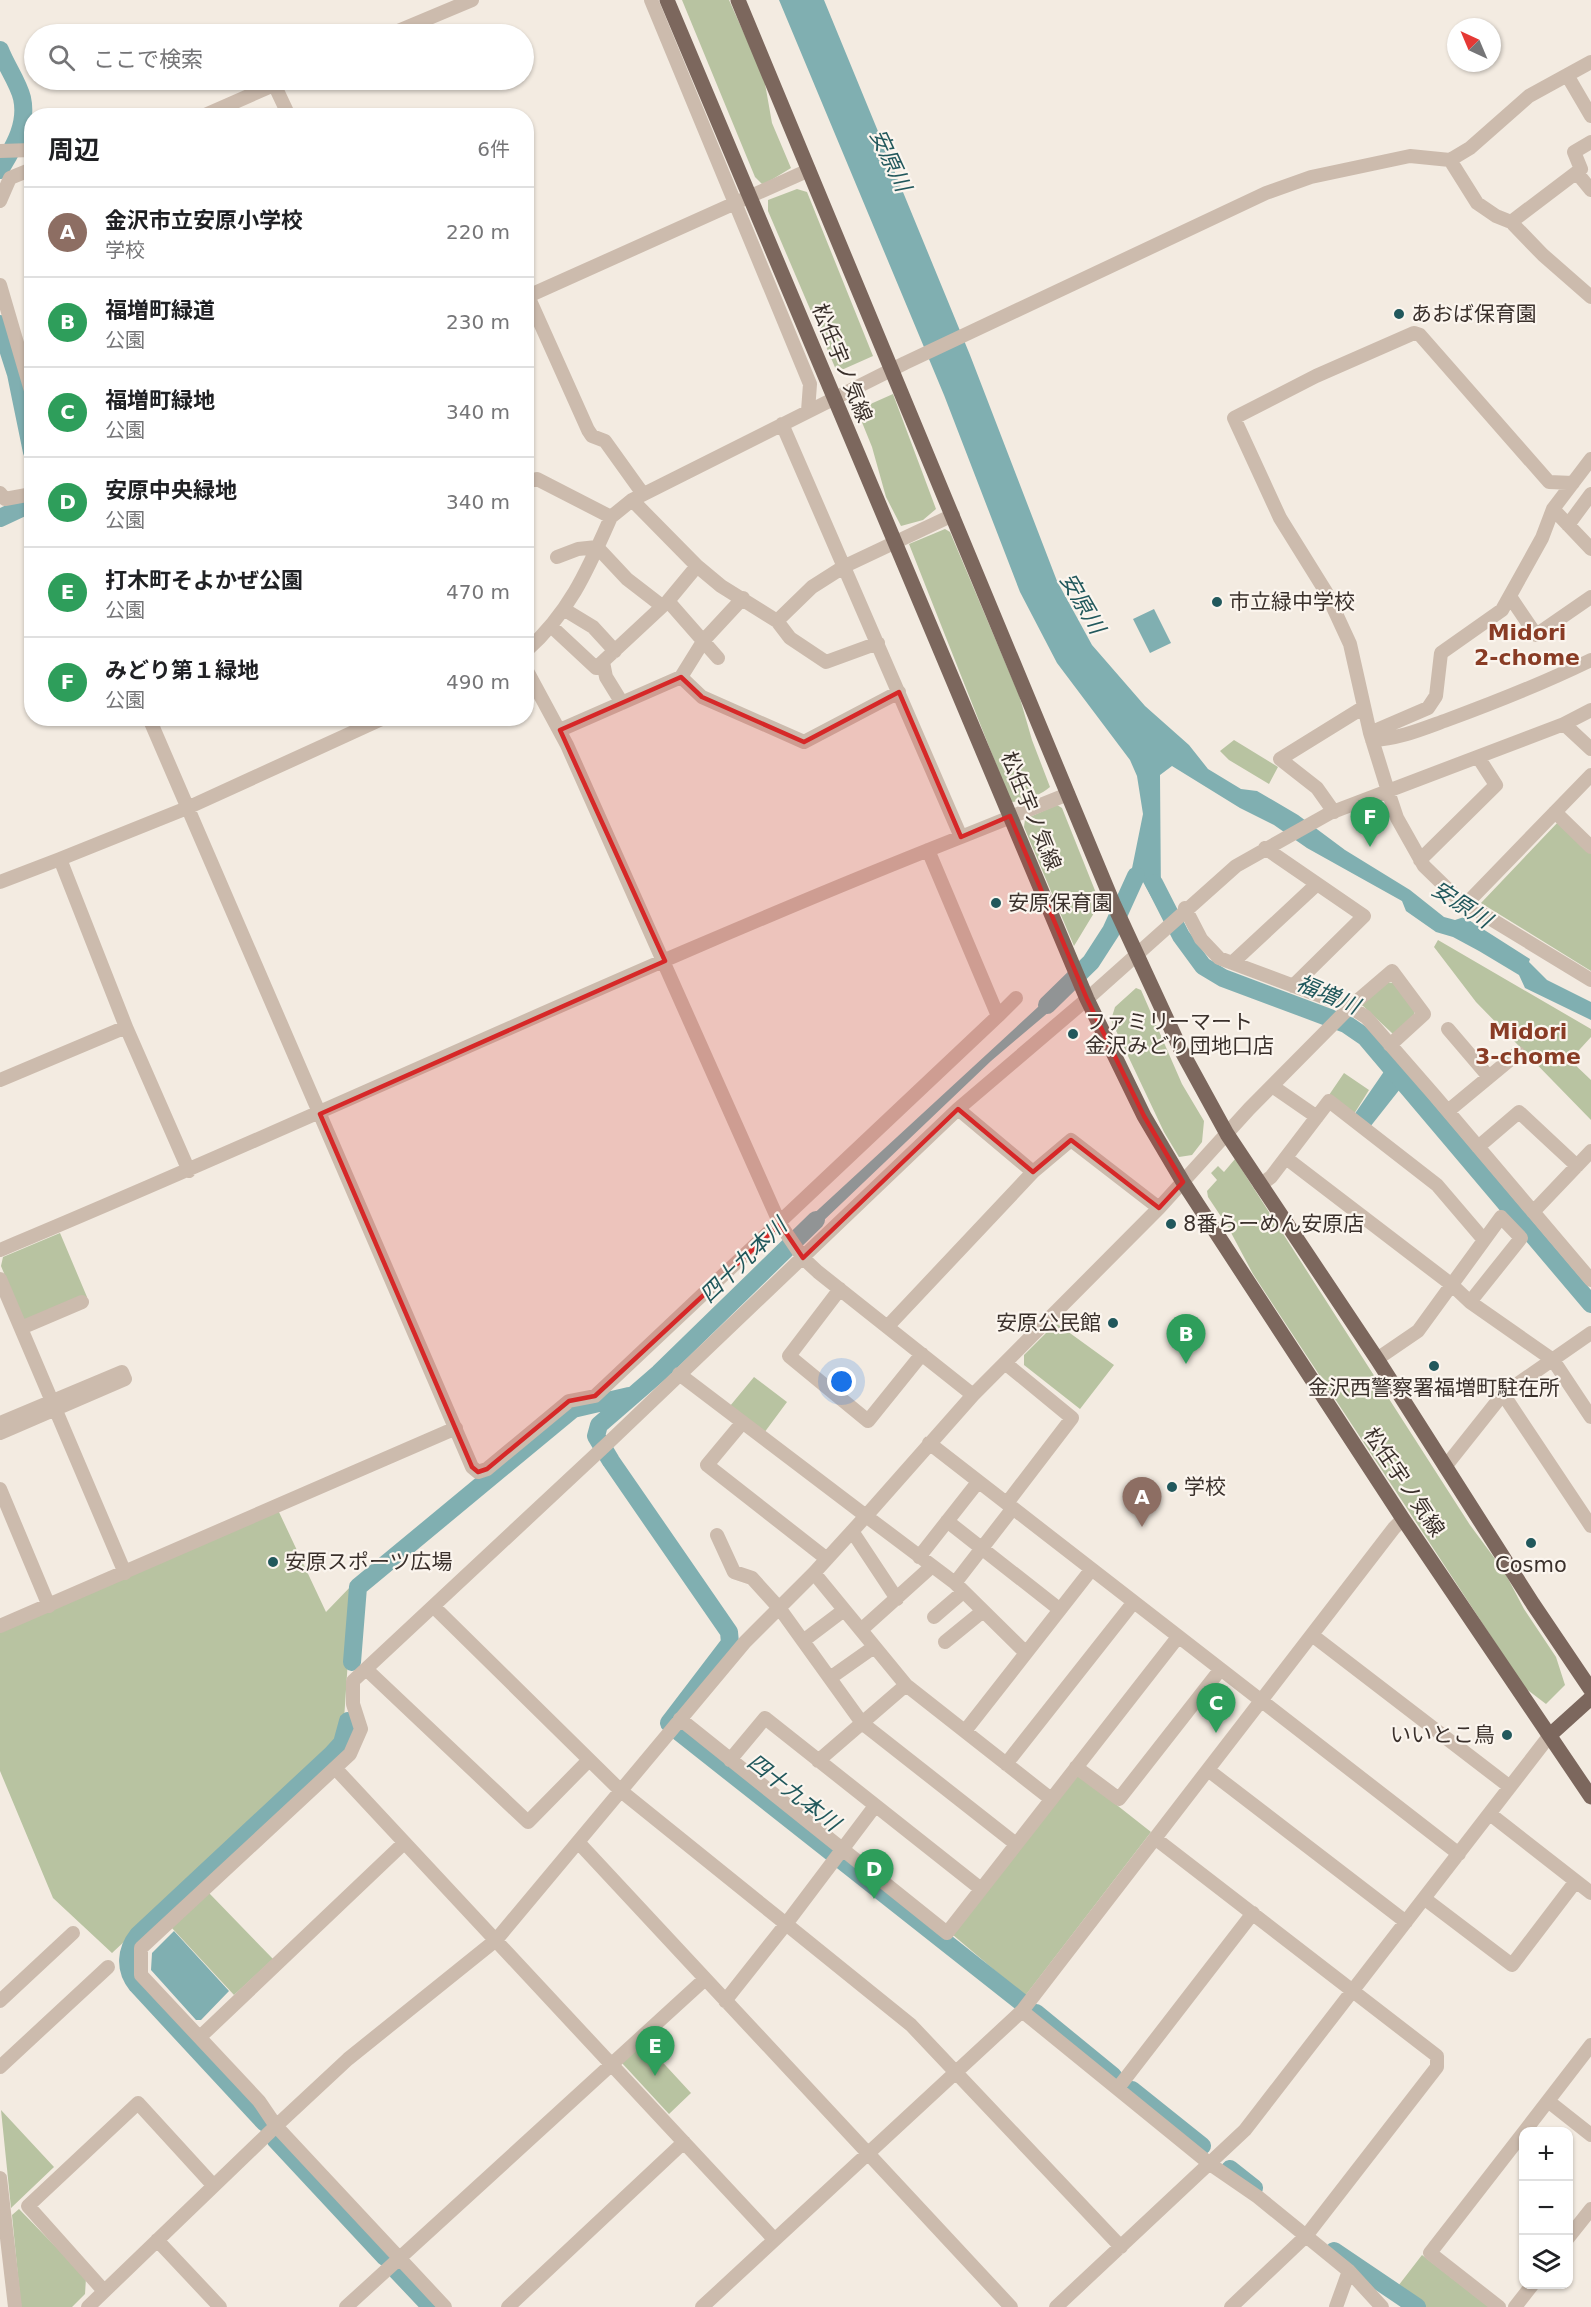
<!DOCTYPE html>
<html lang="ja">
<meta charset="utf-8">
<style>
:root{--surface:#fff;--page:#f6f6f6;--text:#202124;--muted:#757577;--line:#e0e0e0;--accent:#21585c}
body{margin:0;font-family:"DejaVu Sans","Noto Sans JP",sans-serif;background:var(--page);color:var(--text)}
.controls{position:absolute;right:18px;bottom:18px;display:grid;overflow:hidden;border-radius:12px;box-shadow:0 2px 4px #0004}
.controls button{width:54px;height:54px;display:grid;place-items:center;padding:0;border:0;border-bottom:2px solid var(--line);background:var(--surface);color:var(--text);font:30px sans-serif}
.compass{position:absolute;left:1447px;top:18px;width:54px;height:54px;border-radius:50%;background:var(--surface);box-shadow:0 2px 4px #0004;rotate:316deg}
.you{position:absolute;left:842px;top:1382px;width:21px;height:21px;margin:-15px;border:4px solid #fff;border-radius:50%;background:#1a73e8;box-shadow:0 0 0 9px #1a73e833}
.badge{display:grid;place-items:center;width:39px;height:39px;border-radius:50%;background:var(--accent);color:#fff;font-size:20px;font-weight:700}
.pin{position:absolute;translate:-50% -50px;filter:drop-shadow(0 2px 3px #0008)}
.pin::after{content:'';position:absolute;top:32px;width:21px;height:18px;background:inherit;clip-path:polygon(0 0,100% 0,50% 100%)}
.list{margin:0;padding:0;list-style:none}
h2{display:flex;justify-content:space-between;align-items:center;height:78px;margin:0;padding:0 24px;font-size:26px}
h2 small{font-size:20px;font-weight:400;color:var(--muted)}
.list li{display:grid;grid-template-columns:39px 1fr auto;gap:18px;align-items:center;box-sizing:border-box;height:90px;padding:0 24px;border-top:2px solid var(--line)}
.list b{display:block;font-size:22px;white-space:nowrap}
.list p{margin:0;font-size:20px;white-space:nowrap;color:var(--muted)}
.list em{font-size:20px;font-style:normal;color:var(--muted)}
.icon{flex:none;width:33px;height:33px;fill:none;stroke:currentColor;stroke-width:2;stroke-linecap:round;stroke-linejoin:round}
.map{position:relative;flex:none;width:1591px;height:2307px;overflow:hidden}
.search{position:absolute;background:var(--surface);box-shadow:0 2px 4px #0004;left:24px;top:24px;width:510px;height:66px;display:flex;align-items:center;gap:15px;box-sizing:border-box;padding:0 21px;border-radius:33px;color:var(--muted);font-size:22px}
.panel{position:absolute;background:var(--surface);box-shadow:0 2px 4px #0004;left:24px;top:108px;width:510px;height:618px;border-radius:24px}
.map>svg:first-child{display:block}
.green{fill:#b8c3a1}
.water{fill:#80afb1}
.lines{fill:none;stroke-linecap:round;stroke-linejoin:round}
.river{stroke:#80afb1;stroke-width:18}
.minor{stroke:#ccbbad;stroke-width:14}
.major{stroke:#7c675d;stroke-width:15}
.marked{fill:#d62828;fill-opacity:0.2;stroke:#d62828;stroke-width:4.5;stroke-linejoin:round}
.poi-dot{fill:#21585c;stroke:#fbf5ee;stroke-width:2}
.labels{text-anchor:middle;stroke-width:4.5;stroke-linejoin:round;paint-order:stroke}
.poi-label{font-size:21px;fill:#3a302b;stroke:#fbf5ee;text-anchor:start}
.street-label{font-size:21px;fill:#3a302b;stroke:#fbf5ee}
.water-label{font-size:22px;font-style:italic;fill:#21585c;stroke:#fbf5ee}
.neighbourhood-label{font-size:22px;font-weight:bold;fill:#893c25;stroke:#fbf5ee}
</style>
<div class="map">
<svg width="1591" height="2307" viewBox="0 0 1591 2307">
<rect width="100%" height="100%" fill="#f3ebe1"/>
<path class="green" d="M682,0H729L764,78L772,123L791,168L763,185L755,177Z
M797,189L807,192L873,356L837,372L768,211V200Z
M893,394L936,509L923,520L901,526L886,497L872,447L857,410Z
M945,529L950,532L1019,695L1032,740L1050,787C1041,795 1023,802 1011,802L909,544Z
M1234,740L1278,767L1269,784L1229,760L1220,751Z
M1057,805L1062,808L1100,903L1074,946L1024,827L1025,819Z
M1559,821L1591,853V971L1481,903Z
M1438,940L1591,1029V1037L1570,1060L1591,1080V1120L1476,1002L1434,947Z
M1386,982L1393,983L1414,1010V1015L1393,1034L1362,1005Z
M1136,988L1141,990L1182,1084L1204,1121L1202,1142L1192,1155L1179,1157L1164,1132L1111,1020L1115,1007Z
M1344,1073L1369,1090L1354,1114L1329,1095Z
M1235,1159L1470,1525L1504,1571L1524,1609L1556,1657L1565,1685L1546,1704L1525,1688L1253,1274L1228,1227L1208,1197L1207,1191L1217,1180L1211,1173L1218,1166L1224,1172Z
M60,1233L87,1297L25,1324L1,1266L3,1257Z
M1056,1323L1114,1365L1080,1409L1024,1365V1355Z
M754,1377L787,1402L764,1433L730,1406Z
M278,1510L326,1612L353,1584L344,1720L340,1740L112,1953L53,1898L0,1771V1629Z
M1080,1776L1151,1832L1025,1996L953,1935L1075,1777Z
M209,1893L273,1959L234,1995L171,1927Z
M643,2041L691,2093L669,2114L621,2062Z
M1,2110L54,2167L11,2208Z
M19,2209L86,2278L85,2294L72,2307H21L12,2215Z
M1422,2255L1489,2307H1423L1395,2290Z"/>
<path class="water" d="M779,0H824L970,355L1057,581L1092,645L1145,706L1189,745L1208,769L1241,789L1257,791L1298,815L1345,850L1410,890L1444,917L1455,920L1464,917L1530,959L1529,962L1547,980L1591,1002V1020L1525,988L1519,975L1479,951L1453,937L1436,932L1406,911L1402,901L1307,848L1274,825L1240,808L1172,766L1160,775L1161,900L1167,903L1160,912L1143,882L1138,883L1132,898H1126L1143,814L1137,776L1130,760L1057,663L1020,592L944,395Z
M1154,609L1171,643L1150,653L1133,619Z
M1107,926L1114,931V934L1088,973L1080,966Z
M1064,983L1063,1000L991,1061L800,1243L795,1231Z
M1385,1070L1400,1089L1370,1127L1354,1115Z
M174,1931L229,1991L201,2020H196L151,1970L152,1953Z"/>
<g class="lines">
<path class="river" d="M0,50C6,66 18,82 22,98C28,125 13,148 0,170
M0,324L16,374L32,452
M0,518L32,503
M1154,883L1181,936L1203,966L1223,978L1346,1024L1365,1037L1591,1304
M1047,1005L1091,962L1111,931L1136,876
M352,1662L358,1587L573,1409L629,1396
M669,1723L730,1643L729,1632L611,1461L596,1436L599,1425L659,1373L816,1220
M679,1732L1021,2002
M1036,2013L1113,2076
M1132,2090L1202,2146
M265,2123L137,1985C124,1969 126,1950 138,1935L332,1754L342,1743L348,1721
M275,2139L385,2257
M1230,2169L1254,2188
M1334,2251L1417,2307
M397,2271L431,2307"/>
<path class="minor" d="M651,0L810,384L808,411
M391,34L472,0
M1567,75L1591,116
M274,84L289,116
M203,116L285,80
M0,151L32,150
M1450,160L1477,203L1496,216L1511,222L1543,255L1591,297
M1577,173L1591,190
M0,201L10,178L32,169
M1511,222L1581,169L1574,152L1591,142
M0,285L32,394
M528,296L588,430L592,436L605,441L643,494
M526,297L809,170
M782,424L961,837L1068,794
M526,482L537,479L611,517L632,500L905,363L1266,193L1311,177L1410,156L1450,160L1470,148L1529,96L1591,62
M1573,483L1549,482L1420,335L1414,333L1316,376L1234,418L1280,518L1326,592L1350,644L1370,733L1388,791L1397,818L1424,866L1458,899L1591,980
M0,493L5,499L32,494
M632,500L697,566L721,586L777,621L812,587L845,566L953,515
M1553,509L1591,549
M1568,525L1591,494
M557,557L578,549L597,547L627,579L662,606
M1511,598L1536,635L1591,597
M668,601L718,658
M565,610L593,627L615,651
M777,621L790,638L826,662L878,643
M552,627L596,668L668,601L697,566
M526,651C570,612 588,569 611,517
M603,662L606,677L622,703
M526,669L567,745L780,1224L803,1258L818,1272L973,1395L1159,1208
M681,677L704,640L743,598
M149,718L472,1467L478,1472L487,1469L569,1401L595,1396L998,1016L928,850
M1564,724L1591,749
M560,730L681,677L702,697L804,742L899,692
M1370,733L1428,708L1436,696L1441,653L1502,610L1542,538L1553,509L1591,459
M1372,740C1399,739 1422,729 1447,720C1496,702 1544,683 1591,660
M1334,812L1317,788L1280,759L1364,707
M1555,812L1591,847
M1265,848L1364,916L1293,986
M1420,860L1496,785L1478,757
M0,882L60,859
M1466,904L1591,775
M1185,908L1201,939L1219,958L1350,1007L1392,971L1424,1014L1390,1045
M1232,963L1317,884
M998,1016L1016,998
M1448,1029L1489,1077
M0,1080L126,1027
M1272,1086L1317,1117
M958,1109L1033,1172L1071,1140L1159,1208L1249,1109L1350,1007L1366,1017L1435,1096L1591,1280
M1448,1111L1518,1053
M1478,1147L1519,1112L1577,1166
M1286,1158L1452,1285L1470,1302L1553,1360L1591,1417
M189,1171L126,1027L60,859L187,808L384,718
M1260,1185L1271,1177L1329,1101L1437,1185L1484,1240
M1533,1212L1591,1151
M0,1250C322,1116 637,965 961,837
M0,1279L125,1573
M840,1289L789,1356L868,1421L922,1354
M888,1326L1033,1172
M21,1328L82,1302
M1377,1359L1418,1331L1501,1217L1521,1238L1470,1302
M1005,1363L1072,1418L1007,1503
M1503,1394L1591,1526
M973,1395L866,1516L955,1583L1025,1652
M0,1423L122,1372L125,1379L0,1433
M742,1423L707,1465L827,1559
M929,1443L1459,1854
M1445,1467L1503,1394L1591,1333
M0,1489L49,1606
M947,1521L1059,1609
M852,1531L897,1599
M717,1535L734,1572L752,1578L780,1609L862,1723L1016,1844
M919,1557L978,1482
M814,1573L906,1685
M955,1583L1013,1508
M434,1607L621,1791L786,1924L725,2001
M934,1617L963,1592
M0,1626L456,1428
M861,1630L931,1567
M1312,1635L1510,1787
M803,1641L844,1610
M945,1642L983,1611
M366,1669L528,1822L589,1760
M830,1678L874,1647
M680,1719L947,1933L1178,1637
M965,1731L1091,1570
M730,1760L765,1718L981,1889
M818,1761L906,1685L1051,1799
M1006,1764L1133,1603
M1076,1767L1119,1799L1220,1670
M336,1769L774,2239
M1208,1770L1406,1922
M875,1806L786,1924L911,2025L1121,2247
M1490,1814L1591,1893
M1156,1839L1437,2056V2067L1306,2236L1231,2307
M578,1842L1011,2307
M1425,1899L1512,1965L1576,1881
M0,2001L73,1933
M1022,2011L1210,2164L1258,2197L1349,2271L1382,2307
M200,2037L404,1843
M0,2067L108,1967
M1118,2088L1253,1913
M1548,2101L1591,2135
M1524,2132L1591,2045
M0,2178L15,2307
M1568,2238L1591,2209
M157,2240L220,2307
M104,2291L28,2206L138,2103L213,2185
M88,2307L276,2126L259,2101L141,1975V1948L350,1754L361,1729L353,1704V1681L607,1444L958,1109L1087,999L1236,866L1330,813L1564,724L1591,710
M346,2307L705,1979
M445,2307L276,2126L348,2059L496,1940L745,1642L814,1573L866,1516L679,1374
M508,2307L684,2142
M702,2307L1022,2011L1394,1528L1403,1519
M1056,2307L1245,2130L1550,1735
M1336,2307L1349,2271
M1499,2307L1430,2253L1524,2132
M1515,2307L1533,2284"/>
<path class="major" d="M667,0L1087,999L1144,1116L1183,1182L1403,1519L1591,1797
M738,0L1113,903L1181,1050L1227,1134L1377,1359L1533,1604L1591,1690
M1550,1735L1591,1698"/>
</g>
<path class="marked" d="M681,677L702,697L804,742L899,692L961,837L1010,816L1087,999L1144,1116L1183,1182L1159,1208L1071,1140L1033,1172L958,1109L803,1258L780,1224L595,1396L569,1401L487,1469L478,1472L472,1467L320,1114L665,961L560,730Z"/>
<g class="poi-dot">
<circle cx="1399" cy="314" r="6"/>
<circle cx="1217" cy="602" r="6"/>
<circle cx="996" cy="903" r="6"/>
<circle cx="1073" cy="1034" r="6"/>
<circle cx="1171" cy="1224" r="6"/>
<circle cx="1113" cy="1323" r="6"/>
<circle cx="1434" cy="1366" r="6"/>
<circle cx="1172" cy="1487" r="6"/>
<circle cx="1531" cy="1543" r="6"/>
<circle cx="273" cy="1562" r="6"/>
<circle cx="1507" cy="1735" r="6"/>
</g>
<g class="labels">
<g class="poi-label">
<text x="1411" y="321">あおば保育園</text>
<text x="1229" y="609">市立緑中学校</text>
<text x="1008" y="910">安原保育園</text>
<text x="1085" y="1029">ファミリーマート<tspan x="1085" dy="24">金沢みどり団地口店</tspan></text>
<text x="1183" y="1231">8番らーめん安原店</text>
<text x="1101" y="1330" text-anchor="end">安原公民館</text>
<text x="1434" y="1395" text-anchor="middle">金沢西警察署福増町駐在所</text>
<text x="1184" y="1494">学校</text>
<text x="285" y="1569">安原スポーツ広場</text>
<text x="1531" y="1572" text-anchor="middle">Cosmo</text>
<text x="1495" y="1742" text-anchor="end">いいとこ鳥</text>
</g>
<g class="street-label">
<text transform="translate(842 363) rotate(68)" y="7">松任宇ノ気線</text>
<text transform="translate(1031 811) rotate(68)" y="7">松任宇ノ気線</text>
<text transform="translate(1404 1482) rotate(56)" y="7">松任宇ノ気線</text>
</g>
<g class="water-label">
<text transform="translate(891 160) rotate(65)" y="8">安原川</text>
<text transform="translate(1083 603) rotate(60)" y="8">安原川</text>
<text transform="translate(1462 904) rotate(33)" y="8">安原川</text>
<text transform="translate(1328 994) rotate(23)" y="8">福増川</text>
<text transform="translate(743 1260) rotate(-44)" y="8">四十九本川</text>
<text transform="translate(794 1792) rotate(38)" y="8">四十九本川</text>
</g>
<g class="neighbourhood-label">
<text x="1527" y="640">Midori<tspan x="1527" dy="25">2-chome</tspan></text>
<text x="1528" y="1039">Midori<tspan x="1528" dy="25">3-chome</tspan></text>
</g>
</g>
</svg>
<div class="controls">
<button>+</button>
<button>−</button>
<button><svg class="icon" aria-label="layers" viewBox="0 0 24 24"><path d="M12 4l9 5-9 5-9-5zM3 14l9 5 9-5"/></svg></button>
</div>
<svg class="compass" viewBox="-18 -18 36 36"><path d="M0-13l5 13h-10z" fill="#e53935"/><path d="M0 13l5-13h-10z" fill="#757577"/></svg>
<div class="you"></div>
<div class="pin badge" style="left:1142px;top:1527px;background:#8d6e63">A</div>
<div class="pin badge" style="left:1186px;top:1364px;background:#2e9e5b">B</div>
<div class="pin badge" style="left:1216px;top:1733px;background:#2e9e5b">C</div>
<div class="pin badge" style="left:874px;top:1899px;background:#2e9e5b">D</div>
<div class="pin badge" style="left:655px;top:2076px;background:#2e9e5b">E</div>
<div class="pin badge" style="left:1370px;top:847px;background:#2e9e5b">F</div>
<div class="search"><svg class="icon" aria-label="search" viewBox="0 0 24 24"><circle cx="10" cy="10" r="6"/><path d="M15 15l6 6"/></svg>ここで検索</div>
<section class="panel">
<h2>周辺<small>6件</small></h2>
<ul class="list">
<li><span class="badge" style="background:#8d6e63">A</span><div><b>金沢市立安原小学校</b><p>学校</p></div><em>220 m</em></li>
<li><span class="badge" style="background:#2e9e5b">B</span><div><b>福増町緑道</b><p>公園</p></div><em>230 m</em></li>
<li><span class="badge" style="background:#2e9e5b">C</span><div><b>福増町緑地</b><p>公園</p></div><em>340 m</em></li>
<li><span class="badge" style="background:#2e9e5b">D</span><div><b>安原中央緑地</b><p>公園</p></div><em>340 m</em></li>
<li><span class="badge" style="background:#2e9e5b">E</span><div><b>打木町そよかぜ公園</b><p>公園</p></div><em>470 m</em></li>
<li><span class="badge" style="background:#2e9e5b">F</span><div><b>みどり第１緑地</b><p>公園</p></div><em>490 m</em></li>
</ul>
</section>
</div>
